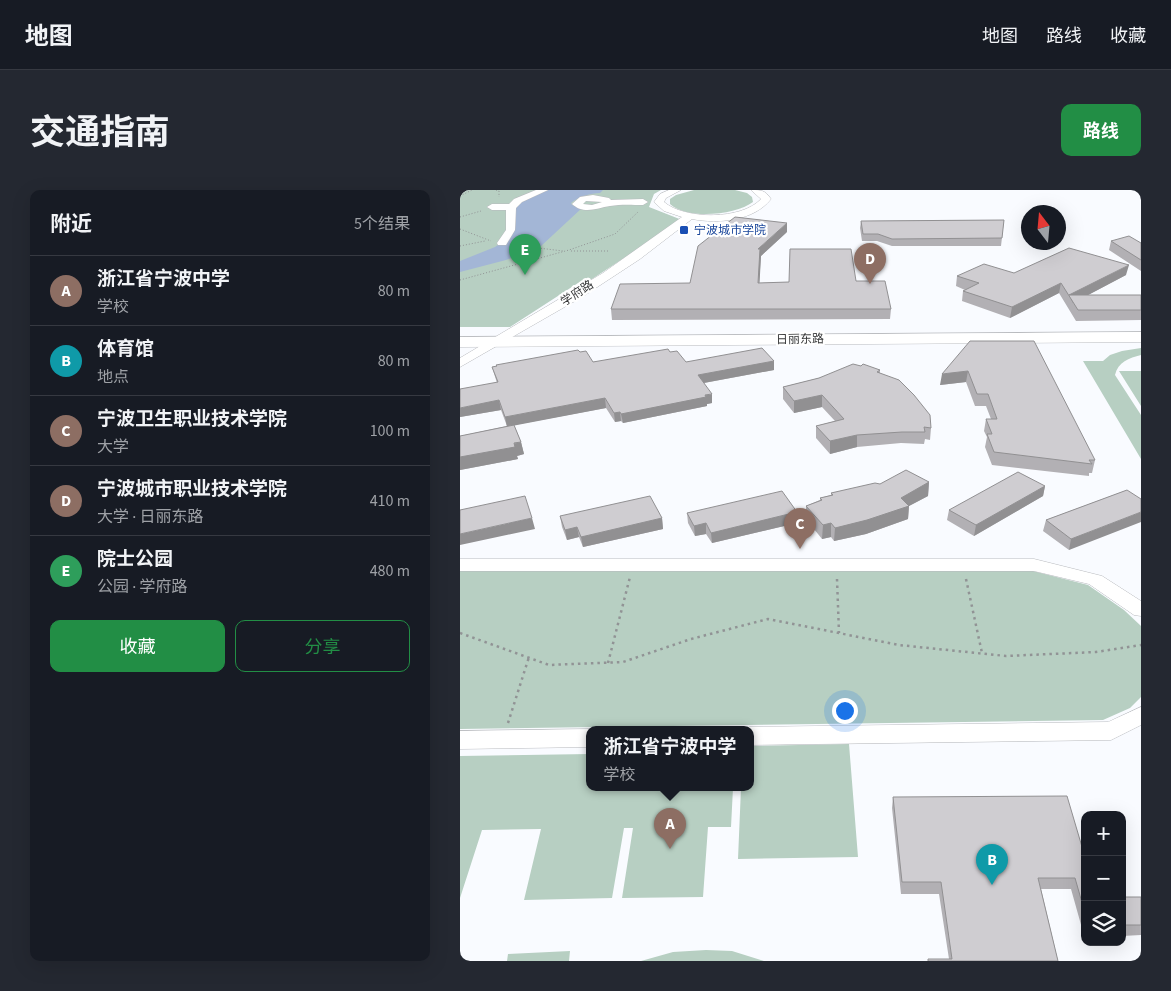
<!DOCTYPE html>
<html lang="zh">
<meta charset="utf-8">
<style>
:root{--surface:#171b24;--page:#242831;--text:#f1f3f6;--muted:#9ea1a6;--line:#363941;--accent:#228e45}
body{margin:0;font-family:"Source Sans 3","Noto Sans SC",sans-serif;background:var(--page);color:var(--text)}
.controls{position:absolute;right:15px;bottom:15px;display:grid;overflow:hidden;border-radius:10px;box-shadow:0 5px 20px #0002}
.controls button{width:45px;height:45px;display:grid;place-items:center;padding:0;border:0;border-bottom:1px solid var(--line);background:var(--surface);color:var(--text);font:25px sans-serif}
.compass{position:absolute;left:561px;top:15px;width:45px;height:45px;border-radius:50%;background:var(--surface);box-shadow:0 5px 20px #0002;rotate:344deg}
.you{position:absolute;left:384px;top:520px;width:18px;height:18px;margin:-12px;border:4px solid #fff;border-radius:50%;background:#1a73e8;box-shadow:0 0 0 8px #1a73e833}
.badge{display:grid;place-items:center;width:32px;height:32px;border-radius:50%;background:var(--accent);color:#fff;font-size:16px;font-weight:700}
.pin{position:absolute;translate:-50% -41px;filter:drop-shadow(0 1px 2px #0008)}
.pin::after{content:'';position:absolute;top:26px;width:18px;height:15px;background:inherit;clip-path:polygon(0 0,100% 0,50% 100%)}
.popup{position:absolute;left:126px;top:536px;width:168px;height:65px;box-sizing:border-box;display:grid;place-content:center;border-radius:10px;background:var(--surface);filter:drop-shadow(0 1px 4px #0005);font-size:16px;white-space:nowrap;color:var(--muted)}
.popup b{font-size:19px;color:var(--text)}
.popup::after{content:'';position:absolute;left:50%;top:100%;margin-left:-10px;border:10px solid transparent;border-top-color:var(--surface)}
.list{margin:0;padding:0;list-style:none}
h2{display:flex;justify-content:space-between;align-items:center;height:65px;margin:0;padding:0 20px;font-size:21px}
h2 small{font-size:16px;font-weight:400;color:var(--muted)}
.list li{display:grid;grid-template-columns:32px 1fr auto;gap:15px;align-items:center;box-sizing:border-box;height:70px;padding:0 20px;border-top:1px solid var(--line)}
.list b{display:block;font-size:19px;white-space:nowrap}
.list p{margin:0;font-size:16px;white-space:nowrap;color:var(--muted)}
.list em{font-size:16px;font-style:normal;color:var(--muted)}
.actions{display:flex;gap:10px;padding:15px 20px}
.actions a{flex:1;padding:11px 0;border:1px solid var(--accent);border-radius:10px;text-align:center;font-size:18px;color:var(--accent)}
.actions .main{background:var(--accent);color:#fff}
.icon{flex:none;width:28px;height:28px;fill:none;stroke:currentColor;stroke-width:2;stroke-linecap:round;stroke-linejoin:round}
.map{position:relative;flex:none;width:681px;height:771px;overflow:hidden;border-radius:10px}
header{display:flex;align-items:center;gap:30px;box-sizing:border-box;height:70px;padding:0 25px;background:var(--surface);border-bottom:1px solid var(--line)}
header strong{font-size:24px}
nav{display:flex;gap:28px;margin-inline-start:auto;font-size:18px}
.intro{display:flex;align-items:center;justify-content:space-between;box-sizing:border-box;height:120px;padding:0 30px}
h1{margin:0;font-size:35px}
.button{padding:12px 22px;border-radius:10px;background:var(--accent);color:#fff;font-size:18px;font-weight:700}
main{display:flex;gap:30px;padding:0 30px}
aside{flex:1;background:var(--surface);border-radius:10px;box-shadow:0 5px 20px #0002}
.map>svg:first-child{display:block}
.green{fill:#b7cfc2}
.water{fill:#a3b6d6}
.lines{fill:none;stroke-linecap:round;stroke-linejoin:round}
.minor-casing{stroke:#b8babe;stroke-width:1}
.major-casing{stroke:#b8babe;stroke-width:1}
.path-far1{stroke:#919395;stroke-width:1;stroke-dasharray:1 2;stroke-linecap:butt}
.path{stroke:#919395;stroke-width:2.5;stroke-dasharray:2.5 4;stroke-linecap:butt}
.minor{fill:#fff;fill-rule:evenodd}
.major{fill:#fff;fill-rule:evenodd}
.wall{fill:#b2b0b4}
.shaded-wall{fill:#919092}
.building{fill:#cfcdd1;stroke:#919092}
.transit-dot{fill:#1a4fb4;stroke:#fff;stroke-width:2}
.labels{text-anchor:middle;stroke-width:4.5;stroke-linejoin:round;paint-order:stroke}
.far-transit-label{font-size:12px;fill:#164399;stroke:#fff;text-anchor:start}
.far-street-label{font-size:12px;fill:#373839;stroke:#fff}
</style>
<header>
<strong>地图</strong>
<nav><a>地图</a><a>路线</a><a>收藏</a></nav>
</header>
<div class="intro"><h1>交通指南</h1><a class="button">路线</a></div>
<main>
<aside>
<h2>附近<small>5个结果</small></h2>
<ul class="list">
<li><span class="badge" style="background:#8d6e63">A</span><div><b>浙江省宁波中学</b><p>学校</p></div><em>80 m</em></li>
<li><span class="badge" style="background:#0f9aa8">B</span><div><b>体育馆</b><p>地点</p></div><em>80 m</em></li>
<li><span class="badge" style="background:#8d6e63">C</span><div><b>宁波卫生职业技术学院</b><p>大学</p></div><em>100 m</em></li>
<li><span class="badge" style="background:#8d6e63">D</span><div><b>宁波城市职业技术学院</b><p>大学 · 日丽东路</p></div><em>410 m</em></li>
<li><span class="badge" style="background:#2e9e5b">E</span><div><b>院士公园</b><p>公园 · 学府路</p></div><em>480 m</em></li>
</ul>
<div class="actions"><a class="main">收藏</a><a>分享</a></div>
</aside>
<div class="map">
<svg width="681" height="771" viewBox="0 0 681 771">
<rect width="100%" height="100%" fill="#f9fbff"/>
<path class="green" d="M0,0H201L194,4L189,17L222,30L126,93H118L50,137H0Z
M234,0H275L287,3L292,7L293,12C276,25 227,30 210,14V9L216,5Z
M681,158V165C669,168 658,172 655,185L681,225V269L623,171H643L650,165L662,161Z
M659,181H681V216Z
M0,381H573L628,395L664,420L681,436V507L670,518L643,530L0,539Z
M389,554L398,667L278,669L281,598H290V556Z
M130,564V598H273L271,637H248L243,707L162,708L173,638H164L152,708L64,710L81,639L22,640L0,708V566Z
M246,760L272,761L304,771H181L213,762Z
M110,761L109,771H47L48,764Z"/>
<path class="water" d="M88,0H143L140,3C131,3 118,7 111,13L112,15L122,18L80,57L46,70L0,82V71L35,57L47,49L56,14Z"/>
<g class="lines">
<defs>
<path id="minor" d="M76,0H88L62,12L56,18L55,40L46,55H38L37,53L46,40V20H32L27,17L32,14H49L54,9Z
M209,0H221L206,8L204,12C225,30 282,30 301,9L291,0C301,0 305,0 311,9C294,31 258,34 232,29L180,69L122,107L0,177V168L143,83L222,27L204,21L194,12L200,4Z
M133,5L149,8L151,10L183,9L188,12L183,15C173,15 161,14 150,16C137,18 124,25 112,14L120,7ZM126,11L142,12L132,15L123,14Z
M0,369H574L642,386L681,411V426L674,425L629,394L574,381H0Z
M681,517V535L651,550L290,555V540H282L290,537L648,532Z
M130,539L133,540H130V557L0,559V541Z"/>
<path id="major" d="M681,142V152L0,157V147Z"/>
</defs>
<use href="#minor" class="minor-casing"/>
<use href="#major" class="major-casing"/>
<path class="path-far1" d="M36,0L39,1V7
M0,6L12,0
M0,27L21,21
M0,39L31,51
M54,55L103,61
M0,56L25,51
M111,61H150
M0,90L109,60L155,44L178,22"/>
<path class="path" d="M377,389L379,443
M506,389L522,463
M0,443L89,475L163,472L231,449L308,429L439,455L546,466L636,462L681,455
M148,473L170,387
M48,533L69,467"/>
<use href="#minor" class="minor"/>
<use href="#major" class="major"/>
</g>
<path class="wall" d="M544,30L541,56H432L417,51H402L400,38L401,31Z
M327,42L301,66L299,93L396,91L431,119L430,129L152,130L151,119L230,93Z
M651,51L681,53V81L649,60Z
M554,83L666,85L628,105H681V130L616,131L599,103L550,128L502,111L503,101L505,100L496,96L497,86Z
M510,151L635,270L632,283H629V286L532,275L525,257L527,247L524,241L526,229H531L526,216H515L506,192L480,195Z
M120,162L133,172L210,162L226,172L314,171V180L244,193L252,213L247,214V216L163,233L161,231L155,232L146,218L54,235L61,252L64,264L57,266L58,269L0,280V246L47,236L41,220L0,227L37,193L32,177Z
M401,176L420,180V183L471,238L470,250L465,249L464,254L441,253L397,257L370,264L356,248V236L375,231L362,217L334,223L323,209V197L359,188Z
M469,292L468,306L449,316L448,329L406,344L374,351L371,347L362,349L346,329V316L360,310V308L371,305V303L420,294Z
M585,296L583,306L514,346L487,330L489,320Z
M667,300L609,360L583,341L586,330Z
M337,322V333L252,353L246,344L235,346L228,333L227,323Z
M100,326L202,328L203,339L123,357L119,347L107,350L102,337Z
M433,607L625,667V749L611,699H581L598,771H468V769H489L479,704H441L432,618Z
M662,707H681V745L662,746Z
M626,752H656L655,754H626Z"/>
<path class="shaded-wall" d="M327,33V42L301,66L299,103L298,59Z
M669,75L666,85L613,113L609,105Z
M601,93L599,103L550,128L552,117Z
M314,171V180L238,194V185Z
M508,181L506,192L480,195L482,184Z
M252,204V213L247,214V216L163,233L161,224Z
M362,205V217L334,223V211Z
M145,208L146,218L47,237L45,227Z
M39,210L41,220L0,227V218Z
M160,222L161,231L155,232L154,223Z
M397,245V257L370,264V251Z
M61,252L64,264L57,266L58,269L0,280V267Z
M469,292L468,306L449,316L448,329L406,344L374,351L375,338L441,308Z
M585,296L583,306L514,346L516,335Z
M337,322V333L252,353L251,343Z
M681,322V332L609,360L611,349Z
M72,328L75,339L0,355V344Z
M202,328L203,339L123,357L121,347Z
M246,333V344L235,346L234,336Z
M371,333V347L362,349L363,335Z
M117,337L119,347L107,350L105,340Z"/>
<path class="building" d="M275,27L327,33L298,59H300L298,93L329,92L330,59H391L396,91H425L431,119H151L160,94L230,93L238,56Z
M544,30L542,48L432,49L418,44H403L401,31Z
M669,46L681,53V70L651,51Z
M609,58L669,75L609,105H681V120H618L601,93L552,117L503,101L519,93L497,86L524,74L554,83Z
M510,151H574L635,270H629L632,274L534,262L527,244H532L526,229H537L528,204H517L508,181L482,184Z
M302,158L314,171L238,185L252,204L245,205L246,207L161,224L160,222L154,223L145,208L45,227L39,210L0,218V199L38,192L32,177L37,176L36,175L118,160L120,162L126,161L133,172L208,159L210,162L217,161L226,172Z
M393,174L401,176L403,174L420,180L417,182L439,190L454,205L470,225L471,238L464,237L465,242H442L397,245L370,251L356,236L384,229L362,205L334,211L323,197L359,188Z
M54,235L61,252L54,253L55,257L0,267V246Z
M446,280L469,292L441,308L449,316L407,330L375,338L371,333L363,335L346,316L362,310L360,308L373,305L371,303L415,293L420,294Z
M558,282L585,296L516,335L489,320Z
M667,300L681,309V322L611,349L586,330Z
M322,301L337,322L251,343L246,333L234,336L227,323Z
M65,306L72,328L0,344V320Z
M190,306L202,328L121,347L117,337L105,340L100,326Z
M607,606L625,667V723L615,688H578L598,771H468V769H492L481,692H442L433,607Z
M662,707H681V735H662Z"/>
<rect class="transit-dot" x="219" y="35" width="10" height="10" rx="2.5"/>
<g class="labels">
<g class="far-transit-label">
<text x="234" y="44">宁波城市学院</text>
</g>
<g class="far-street-label">
<text transform="translate(117 103) rotate(-33)" y="4">学府路</text>
<text transform="translate(340 149) rotate(-1)" y="4">日丽东路</text>
</g>
</g>
</svg>
<div class="controls">
<button>+</button>
<button>−</button>
<button><svg class="icon" aria-label="layers" viewBox="0 0 24 24"><path d="M12 4l9 5-9 5-9-5zM3 14l9 5 9-5"/></svg></button>
</div>
<svg class="compass" viewBox="-18 -18 36 36"><path d="M0-13l5 13h-10z" fill="#e53935"/><path d="M0 13l5-13h-10z" fill="#9ea1a6"/></svg>
<div class="you"></div>
<div class="pin badge" style="left:210px;top:659px;background:#8d6e63">A</div>
<div class="popup"><b>浙江省宁波中学</b>学校</div>
<div class="pin badge" style="left:532px;top:695px;background:#0f9aa8">B</div>
<div class="pin badge" style="left:340px;top:359px;background:#8d6e63">C</div>
<div class="pin badge" style="left:410px;top:94px;background:#8d6e63">D</div>
<div class="pin badge" style="left:65px;top:85px;background:#2e9e5b">E</div>
</div>
</main>
